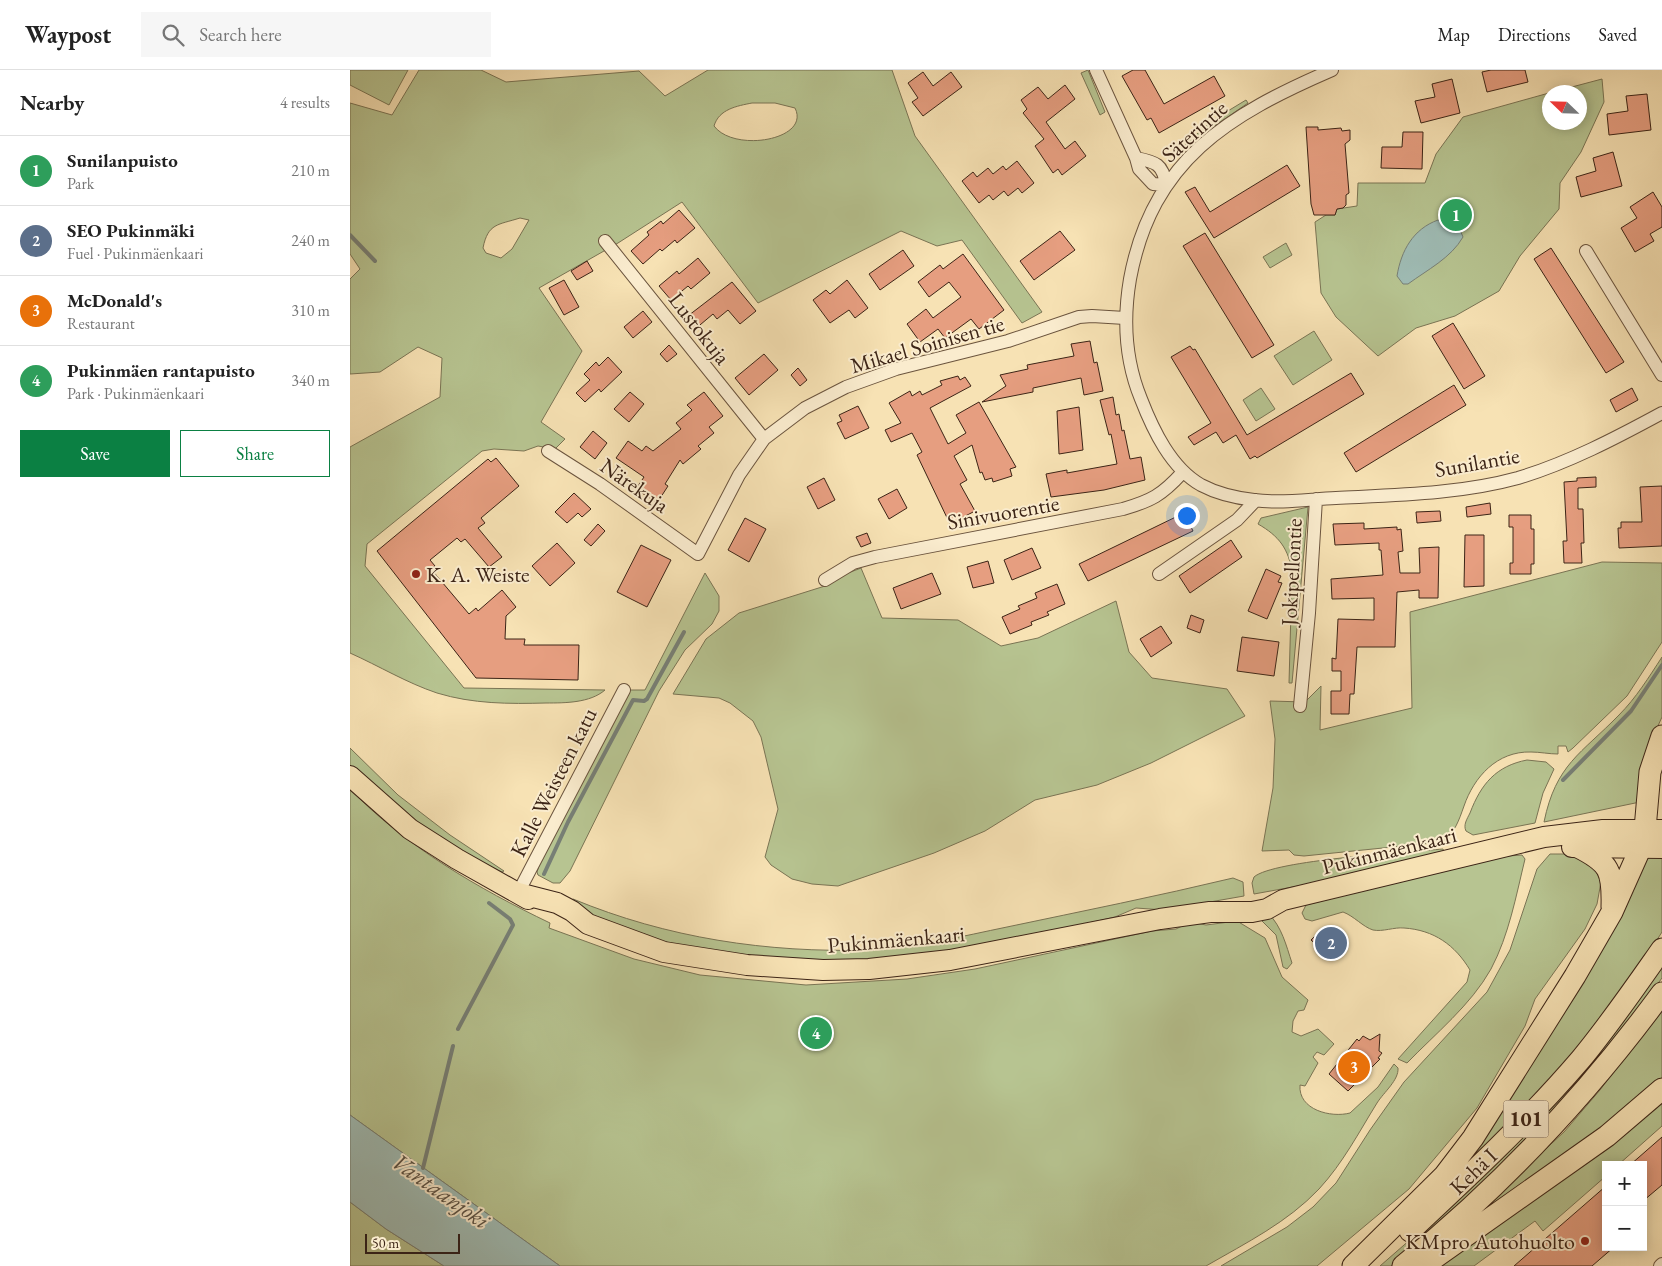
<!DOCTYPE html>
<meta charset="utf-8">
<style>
:root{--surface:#fff;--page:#f6f6f6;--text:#222;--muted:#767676;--line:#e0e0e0;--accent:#0b8043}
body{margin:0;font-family:"EB Garamond",serif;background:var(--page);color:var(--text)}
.controls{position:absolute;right:15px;bottom:15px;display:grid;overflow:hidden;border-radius:0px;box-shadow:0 2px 12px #0003}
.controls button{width:45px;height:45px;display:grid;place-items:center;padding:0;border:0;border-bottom:1px solid var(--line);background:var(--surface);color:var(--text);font:25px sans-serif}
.compass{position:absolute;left:1192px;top:15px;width:45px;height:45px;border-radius:50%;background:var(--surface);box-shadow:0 2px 12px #0003;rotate:293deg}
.scale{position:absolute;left:15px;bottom:12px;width:95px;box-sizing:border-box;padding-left:5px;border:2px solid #3c2416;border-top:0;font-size:14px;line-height:18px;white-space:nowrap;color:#3c2416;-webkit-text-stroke:4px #faecce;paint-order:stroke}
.you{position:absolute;left:836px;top:445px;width:18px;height:18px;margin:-12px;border:4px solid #fff;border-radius:50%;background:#1a73e8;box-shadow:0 0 0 8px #1a73e833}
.badge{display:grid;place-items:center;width:32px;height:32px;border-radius:50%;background:var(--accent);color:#fff;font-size:16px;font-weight:700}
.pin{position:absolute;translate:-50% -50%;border:2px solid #fff;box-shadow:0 1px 5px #0006}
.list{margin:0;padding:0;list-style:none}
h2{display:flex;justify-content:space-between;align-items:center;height:65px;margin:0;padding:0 20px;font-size:21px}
h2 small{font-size:16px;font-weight:400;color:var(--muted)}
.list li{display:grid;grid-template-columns:32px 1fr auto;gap:15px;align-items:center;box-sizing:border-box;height:70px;padding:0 20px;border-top:1px solid var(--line)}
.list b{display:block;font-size:19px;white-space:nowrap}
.list p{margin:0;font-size:16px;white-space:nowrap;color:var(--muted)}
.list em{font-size:16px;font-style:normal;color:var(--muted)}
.actions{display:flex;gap:10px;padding:15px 20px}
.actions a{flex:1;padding:11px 0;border:1px solid var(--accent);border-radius:0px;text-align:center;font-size:18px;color:var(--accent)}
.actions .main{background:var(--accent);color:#fff}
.icon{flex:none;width:28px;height:28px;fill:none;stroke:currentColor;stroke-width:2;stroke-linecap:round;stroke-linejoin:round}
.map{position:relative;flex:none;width:1312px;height:1196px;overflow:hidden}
header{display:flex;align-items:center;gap:30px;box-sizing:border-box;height:70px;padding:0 25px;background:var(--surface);border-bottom:1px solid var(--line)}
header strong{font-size:24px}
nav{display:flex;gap:28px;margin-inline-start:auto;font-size:18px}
.search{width:350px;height:45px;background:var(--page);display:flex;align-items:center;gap:12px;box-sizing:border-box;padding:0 18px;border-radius:0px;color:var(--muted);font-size:19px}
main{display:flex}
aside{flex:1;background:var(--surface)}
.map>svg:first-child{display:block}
.green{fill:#b7c491;stroke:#7a7454;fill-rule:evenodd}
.water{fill:#9fbcb5;stroke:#777f75}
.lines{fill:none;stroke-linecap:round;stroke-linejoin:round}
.stream{stroke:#777f75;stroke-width:4}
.building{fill:#e69e80;stroke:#3c2416}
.minor-casing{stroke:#6b543e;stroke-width:14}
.primary-casing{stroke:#3c2416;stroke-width:22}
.trunk-casing{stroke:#3c2416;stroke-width:23}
.minor{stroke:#faecce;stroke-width:12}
.primary{stroke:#f7e2b4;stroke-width:20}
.trunk{stroke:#f7e2b4;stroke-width:21}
.poi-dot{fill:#8f2418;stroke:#faecce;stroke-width:2}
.labels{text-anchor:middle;stroke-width:4;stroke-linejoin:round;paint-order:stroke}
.shield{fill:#faecce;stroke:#75604d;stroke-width:1}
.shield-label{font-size:21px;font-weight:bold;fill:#3c2416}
.street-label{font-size:22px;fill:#3c2416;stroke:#faecce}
.poi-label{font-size:22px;fill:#3c2416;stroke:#faecce;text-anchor:start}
.water-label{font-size:24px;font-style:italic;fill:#5a5246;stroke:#faecce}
</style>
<header>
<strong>Waypost</strong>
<div class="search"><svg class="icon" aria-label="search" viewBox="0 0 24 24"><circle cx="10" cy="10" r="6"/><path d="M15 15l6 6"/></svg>Search here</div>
<nav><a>Map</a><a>Directions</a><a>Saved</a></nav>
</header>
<main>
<aside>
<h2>Nearby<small>4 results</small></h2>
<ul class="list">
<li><span class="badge" style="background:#2e9e5b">1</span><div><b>Sunilanpuisto</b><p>Park</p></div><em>210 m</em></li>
<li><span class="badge" style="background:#5c6f8a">2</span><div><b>SEO Pukinmäki</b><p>Fuel · Pukinmäenkaari</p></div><em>240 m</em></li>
<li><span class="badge" style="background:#e8710a">3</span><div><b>McDonald's</b><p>Restaurant</p></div><em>310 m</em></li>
<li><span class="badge" style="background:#2e9e5b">4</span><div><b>Pukinmäen rantapuisto</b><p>Park · Pukinmäenkaari</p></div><em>340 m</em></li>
</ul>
<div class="actions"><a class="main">Save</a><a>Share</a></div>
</aside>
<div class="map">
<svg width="1312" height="1196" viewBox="0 0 1312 1196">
<rect width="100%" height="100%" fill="#f7e2b4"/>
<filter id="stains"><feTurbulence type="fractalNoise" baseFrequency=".004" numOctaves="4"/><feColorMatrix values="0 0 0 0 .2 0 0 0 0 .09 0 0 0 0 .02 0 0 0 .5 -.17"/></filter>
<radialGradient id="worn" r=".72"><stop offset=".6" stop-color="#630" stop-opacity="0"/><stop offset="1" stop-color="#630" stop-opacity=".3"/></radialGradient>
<path class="green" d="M0,0H58L39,35L0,15Z
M69,0H131L156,12L289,1L315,26L358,0H542L565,66L692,242L672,253L612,170L587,176L551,161L408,233L332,132L268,173L189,218L232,281L191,352L215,369L205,379L188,376L174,381L144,379L132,381L17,474L15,496L114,618L255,620C240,633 215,633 196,633C159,634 123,634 87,623C57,613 29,596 0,583V377L90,327L92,288L68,277L30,302L0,304V209L10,199L0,184V33L42,45ZM402,33H425L445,38C461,70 384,83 364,56C369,39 387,36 402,33ZM170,148L179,150L162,179L151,188L136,183L133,178C138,153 148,155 170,148Z
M738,0L755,42L750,45L731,3Z
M1252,9L1254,32L1231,82L1210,113L1209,139L1170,186L1149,221L1105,246L1066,258L1028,286L986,247L971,223L965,152L976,145H985L987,139L1007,136L1008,113H1075L1086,84L1113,47L1199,23L1200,52H1230V22H1203Z
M896,30L898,33L859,60L835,80L832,77L863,50Z
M936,173L942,185L920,198L913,187Z
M964,261L982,290L943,315L924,286Z
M911,318L925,339L906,351L893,330Z
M958,437L942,613H939L942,503C939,479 929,466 908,454L911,448Z
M1252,492L1312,493V572L1277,626L1223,678L1218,682L1216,676H1208V684C1199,684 1190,682 1181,682C1147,681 1124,707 1114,736C1109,750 1105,763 1092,772L954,786L944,785L939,780L912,781L923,718L925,669L920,631L955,632L971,616L970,660L1062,638L1060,542Z
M511,498L532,548L608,550L651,576L688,568L766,531L779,582L802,608L877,619L895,646L801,693L747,715L685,730L635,761L584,783L488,816L462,814L442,809L421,795L415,787L428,739L411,667L403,651L380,633L369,628L323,624L356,569L389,543L475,516L493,505Z
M355,503L369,526V541L362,554L335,580L309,621L220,801L210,813H203L188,805L187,802L190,793L280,620H295Z
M1312,587V647L1296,682L1290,732L1194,752C1206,694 1231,684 1269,645C1286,628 1299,607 1312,587Z
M0,678L48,725L100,765L154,801L152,802C129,791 104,780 83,766C53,746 26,720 0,695Z
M1177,690L1196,692L1204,699L1193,723L1185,753L1123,765L1116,761C1113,755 1117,749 1120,743C1131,714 1146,696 1177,690Z
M0,719C55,776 129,819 200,853L199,858L284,889L350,905L456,915L557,909L625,899L802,861L826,859L840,852L856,855L887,851L915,868L932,907L958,930L954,940L948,941L943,951L942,962L951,966L968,959L984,974L974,985L967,982L963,987L968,993L955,1016L950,1015C948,1040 981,1048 1000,1043L1028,1017L1044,994L1048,998C1049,1010 1034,1022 1027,1033C1009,1062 993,1093 969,1119C938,1152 896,1173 856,1196H210L0,1045Z
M1093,779L1094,782L965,813L904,824L902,813L904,807C923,790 1061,782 1093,779Z
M1200,784H1227L1243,795L1251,812L1247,834L1235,859L1185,929L1175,956L1127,1038L1059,1119L967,1196H871L937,1157L963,1137L986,1113L1020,1060L1054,1012L1137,922L1160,880L1187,799Z
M1172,785L1175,789C1166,826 1159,865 1141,899C1121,935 1085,964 1057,993L1048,989L1117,912L1120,900C1105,875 1084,860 1054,858C1044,857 1033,862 1023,860C1013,857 1004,846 993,842L962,851L955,849L952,843L956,835L1144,787Z
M1294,787H1312V862L1285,904L1216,992L1177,1036L1127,1083H1124Z
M883,808L893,812L894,826L814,840L786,838L765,847L655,872L538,889L442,891L354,880L297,868L222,837L219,832L223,829C317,868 417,883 519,880C565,878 613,866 657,857C733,841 808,826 883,808Z
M918,843C932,857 936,875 942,893L937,899L933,897L926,865L908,847Z
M1312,894V908L1277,955L1183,1067L1046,1192L1041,1196H1030L1109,1127Z
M1312,938V1011L1297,1025L1099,1168L1214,1062L1250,1020Z
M1312,1028V1056L1268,1095H1256V1106L1193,1161L1185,1151L1124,1196H1082Z
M0,1132L36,1159L94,1196H0Z"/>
<path class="water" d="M1088,150L1108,155L1113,167C1101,188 1077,200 1058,214H1053L1047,206C1051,181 1063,159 1088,150Z
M0,1045L210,1196H94L36,1159L0,1132Z"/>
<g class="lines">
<path class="stream" d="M0,165L25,191
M1213,710L1281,641L1312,595
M194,804L218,752L283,630L294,631L297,629L334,562
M108,959L163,855L160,849L139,833
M73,1098L103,976"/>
</g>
<path class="building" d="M783,0H795L814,34L864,6L875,26L809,63L801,48L797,50L772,6Z
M1141,0H1175L1178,12L1137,22L1132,2Z
M573,2L583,16L601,2L612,17L573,46L562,32L568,28L558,13Z
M1102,9L1110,43L1071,53L1065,31L1085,27L1082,14Z
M715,15L725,29L696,52L715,79L725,71L736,86L712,105L708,99L703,103L685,76L694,69L673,43L677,39L671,30L688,17L698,29Z
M1297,24L1301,60L1259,65L1257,44L1278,41L1276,26Z
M956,57H968V60L991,58L992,61L1000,60V70L995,74L999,123L996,125V135L993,138L987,139L985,145H964L961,134Z
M1053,62H1073L1072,99L1031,98L1032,77H1052Z
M1263,82L1272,116L1231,127L1226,107L1246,101L1243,88Z
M667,91L684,113L672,123L668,118L658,126L654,121L643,130L639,125L629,133L612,111L623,102L627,107L638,98L643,104L653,96L656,100Z
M937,95L950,116L864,168L835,122L845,117L860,142Z
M1303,122L1312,137V157L1300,164L1304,171L1285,182L1271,158L1287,148L1280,137Z
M329,140L345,158L327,173L325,170L312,181L310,179L293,194L281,181L299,165L297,162L311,151L313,154Z
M710,161L725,180L684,210L670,191Z
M855,163L924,275L902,288L833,176Z
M1201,178L1274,292L1256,303L1184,189Z
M553,180L564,196L530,220L519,204Z
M613,184L654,240L629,259L621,249L595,268L588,259L570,272L557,254L576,239L583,248L611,227L599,212L579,227L568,212L590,195L593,199Z
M348,188L360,203L341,219L338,216L321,230L309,216L327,201L329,204Z
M237,191L243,201L227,210L221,201Z
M214,210L229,237L214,245L199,218Z
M497,210L518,238L505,248L499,240L480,253L463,230L476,220L480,224Z
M382,212L406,241L390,254L378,240L367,249L363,244L344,260L334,249Z
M293,241L302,252L283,268L274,257Z
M1103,253L1135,306L1114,319L1082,266Z
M740,271L744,293L747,292L753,321L734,325L731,308L683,318V322L632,332L656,316L650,305L678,299L677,295L724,286L721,274Z
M319,275L327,284L317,292L310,284Z
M840,276L843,280L845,279L897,365L1001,303L1014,324L907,388L905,386L900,389L886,365L873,373L866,362L844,375L838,367L861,353L821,287Z
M414,284L428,300L399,325L385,308Z
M258,287L272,302L251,322L249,319L235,332L226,323L240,310L234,304L246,292L249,296Z
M448,298L457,310L450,316L441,305Z
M608,306L610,310L615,307L621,316L580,338L598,374L616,363L606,345L629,332L666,397L660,399L662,406L643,412L642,408L635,410L632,402L630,403L622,375L604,386L617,410L610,414L625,441L600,454L567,385L572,382L562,363L541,372L535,360L551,353L539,333L560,321L562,326L570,321L572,325L592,315L590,311Z
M1104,315L1116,335L1006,402L994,383Z
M1282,318L1288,330L1266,342L1260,330Z
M280,322L294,334L279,352L264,339Z
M354,322L373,346L359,357L364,363L348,376L351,379L333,394L330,390L315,414L318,416L307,433L286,419L294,407L266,388L278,371L292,381L296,376L303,381L331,359L326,353L342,340L337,335Z
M763,327L766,345L769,344L772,361L774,360L780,389L791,387L795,410L754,420L701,427L696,404L717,400V403L767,394L761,364L759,365L750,330Z
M508,336L519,358L495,369L487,353L492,351L489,345Z
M729,337L733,380L709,384L707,341Z
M243,361L257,373L245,389L230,377Z
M146,388L169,416L131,448L135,453L128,458L152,487L139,497L115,469L111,472L107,468L80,490L85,496L81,499L119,544L126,538L128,541L152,520L166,537L156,546L155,569H175L174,575H229L228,610L126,608L27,481L138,389L141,392Z
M1246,407V417L1228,418V439H1233L1234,473H1231L1232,493H1214L1213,471H1217L1214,412L1227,411V408Z
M474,408L485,430L468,439L457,417Z
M1312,416V476L1269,478L1268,458H1271V452H1292L1290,417Z
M547,419L557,438L539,449L528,429Z
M224,423L241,439L232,447L228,443L217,453L205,442Z
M1140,433L1141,444L1117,447L1116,437Z
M1090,441L1091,451L1067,453L1066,442Z
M834,443L843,461L738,511L729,494Z
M1159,445H1181V459H1184V494H1181V504H1160V493H1163V457H1159Z
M395,448L416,459L399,492L378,480Z
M1014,453V459L1047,457V460L1051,459L1053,481L1048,482L1050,503H1070L1069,478L1089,477L1088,528H1069V520L1047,522L1045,577H1007L1004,624H1000L999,644H981V621H991V601H982V588L986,589L988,549L1024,550V528L982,529L981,509L1033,505L1031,480H1029V473L985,475L983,454Z
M248,454L255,461L241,476L234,470Z
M517,463L521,473L511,477L506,467Z
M1115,465H1134V516L1114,517Z
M881,470L892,487L840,523L829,506Z
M207,473L225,493L200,516L182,496Z
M291,475L321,490L297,537L267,522Z
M682,478L691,498L662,510L654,490Z
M638,491L644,513L623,518L617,497Z
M916,499L931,506L928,512L932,513L917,549L898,541Z
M582,503L591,524L551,539L543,518Z
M707,514L715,534L697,542L699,545L681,552L682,555L660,564L652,547L670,539L668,536L687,528L685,523Z
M841,545L854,550L850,563L837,558Z
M811,556L822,573L801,587L790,569Z
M892,567L929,572L924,606L887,601Z
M977,860L996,877L989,885L980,887L961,870L967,864Z
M1030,964L1029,981L1032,983L1028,988L1030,989L998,1021L979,1004L1007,969L1009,971L1013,966L1020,970Z
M1312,1067V1115L1293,1131V1095H1280Z
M1256,1116V1177H1264L1242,1196H1164Z"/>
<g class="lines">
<defs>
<path id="minor" d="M746,0L786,88L789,99L803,114L816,115
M982,0C878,45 802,90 780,209C773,250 775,290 791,329C803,360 821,398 851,415C866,423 887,428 904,430C931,434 960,429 986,428C1046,425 1110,424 1168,408C1218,393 1266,368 1312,343
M786,88C806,92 813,94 816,115
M255,171L414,369
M1236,181L1312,305
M198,381L250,414L348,484L389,405L414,369L455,338L496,317L546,299L658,271L729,247L742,246L775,248
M809,504L887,450L906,430
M475,510L503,493L525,487L773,439C801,431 812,425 832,403
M950,636L959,543L966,429
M168,823L274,620
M1310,1196L1312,1194"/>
<path id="primary" d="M0,706L60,759L107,789L178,829
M1222,777L1312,778
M168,823L207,833L222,841L238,854L314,882L397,895L473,900L519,899L600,890L810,849L860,842H902L917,839L933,830L1194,767L1253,760H1312"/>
<path id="trunk" d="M1228,777C1260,793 1263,801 1262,837
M1060,1161C1119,1106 1178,1051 1231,989C1260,954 1286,916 1312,879
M1003,1196L1094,1106L1123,1068L1225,906L1262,842L1291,777L1295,759L1300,702L1312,666
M1053,1196C1152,1116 1237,1025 1312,923
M1073,1196L1257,1066L1312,1019"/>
</defs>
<use href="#minor" class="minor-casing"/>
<use href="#primary" class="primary-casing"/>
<use href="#trunk" class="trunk-casing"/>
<use href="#minor" class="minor"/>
<use href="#primary" class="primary"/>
<use href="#trunk" class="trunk"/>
</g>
<g class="poi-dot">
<circle cx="66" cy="504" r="5"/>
<circle cx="1235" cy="1171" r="5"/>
</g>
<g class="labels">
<rect class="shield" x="1153.5" y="1030.5" width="45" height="37" rx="4"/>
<g class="shield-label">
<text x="1176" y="1056">101</text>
</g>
<g class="street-label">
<text transform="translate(844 61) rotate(-42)" y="8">Säterintie</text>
<text transform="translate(350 258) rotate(52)" y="8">Lustokuja</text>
<text transform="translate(577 274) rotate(-16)" y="8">Mikael Soinisen tie</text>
<text transform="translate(1127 392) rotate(-10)" y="8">Sunilantie</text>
<text transform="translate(285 415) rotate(35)" y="8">Närekuja</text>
<text transform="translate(653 442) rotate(-10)" y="8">Sinivuorentie</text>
<text transform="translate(941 502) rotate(-87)" y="8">Jokipellontie</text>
<text transform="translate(203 712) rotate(-63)" y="8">Kalle Weisteen katu</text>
<text transform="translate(1039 780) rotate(-14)" y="8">Pukinmäenkaari</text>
<text transform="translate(546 869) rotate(-5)" y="8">Pukinmäenkaari</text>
<text transform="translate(1123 1101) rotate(-44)" y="8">Kehä I</text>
</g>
<g class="poi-label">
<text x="76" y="512">K. A. Weiste</text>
<text x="1225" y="1179" text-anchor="end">KMpro Autohuolto</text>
</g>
<g class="water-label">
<text transform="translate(91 1121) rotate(35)" y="8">Vantaanjoki</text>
</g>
</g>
<rect width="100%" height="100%" filter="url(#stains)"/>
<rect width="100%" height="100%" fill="url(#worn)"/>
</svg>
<div class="controls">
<button>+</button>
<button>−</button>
</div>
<svg class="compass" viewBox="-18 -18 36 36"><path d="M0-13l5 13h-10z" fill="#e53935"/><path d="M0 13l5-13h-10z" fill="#767676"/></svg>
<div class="scale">50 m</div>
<div class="you"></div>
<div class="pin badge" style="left:1106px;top:145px;background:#2e9e5b">1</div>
<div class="pin badge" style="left:981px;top:873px;background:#5c6f8a">2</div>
<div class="pin badge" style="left:1004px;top:997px;background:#e8710a">3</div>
<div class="pin badge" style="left:466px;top:963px;background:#2e9e5b">4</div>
</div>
</main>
